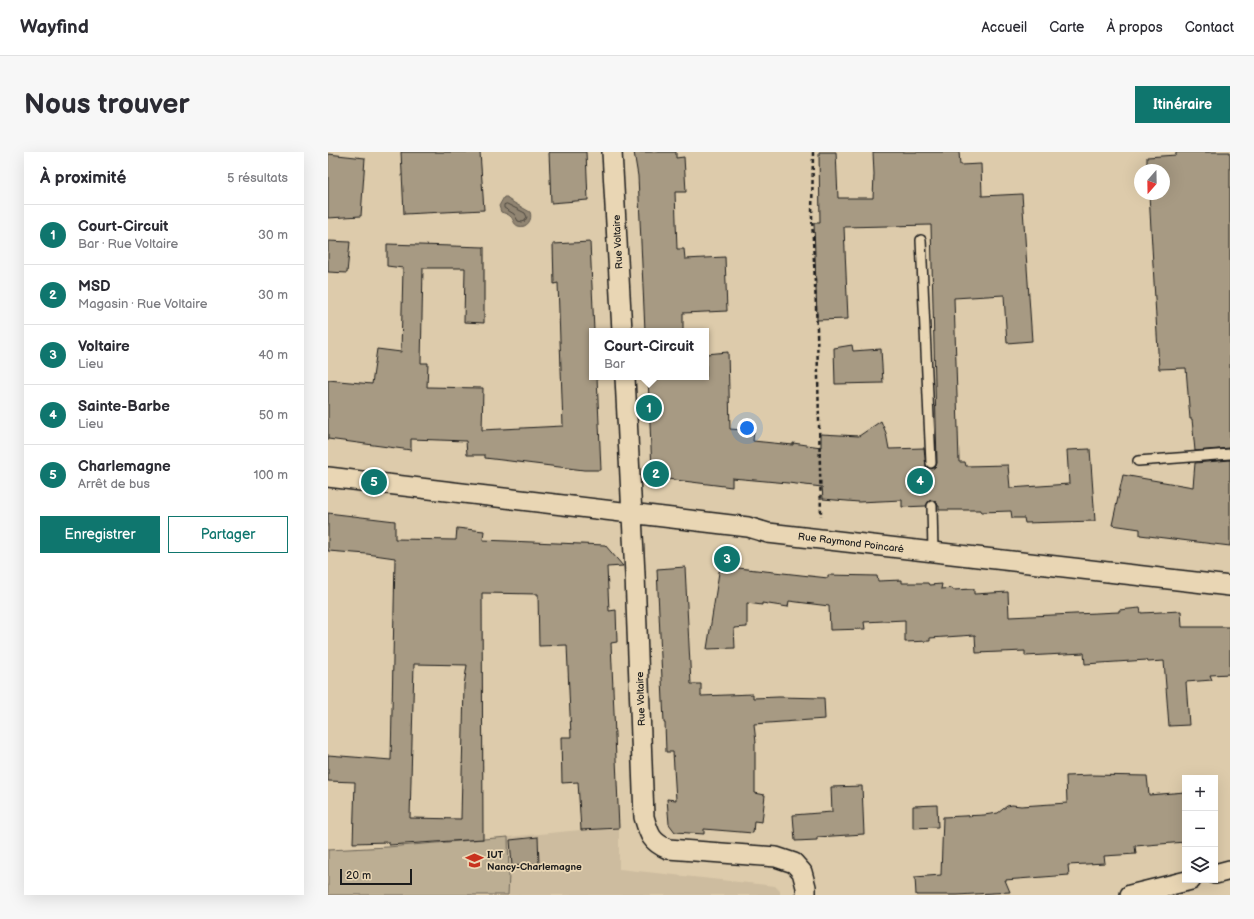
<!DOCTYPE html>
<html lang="fr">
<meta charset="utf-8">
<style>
:root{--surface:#fff;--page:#f7f7f7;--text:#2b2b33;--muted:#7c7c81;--line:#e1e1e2;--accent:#0f766e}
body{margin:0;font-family:"Balsamiq Sans",sans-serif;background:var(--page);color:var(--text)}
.controls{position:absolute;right:12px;bottom:12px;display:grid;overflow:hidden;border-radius:0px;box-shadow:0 4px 16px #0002}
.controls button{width:36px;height:36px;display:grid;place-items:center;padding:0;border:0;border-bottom:1px solid var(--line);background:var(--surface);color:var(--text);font:20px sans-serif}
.compass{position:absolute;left:806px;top:12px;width:36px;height:36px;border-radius:50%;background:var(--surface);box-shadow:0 4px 16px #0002;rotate:200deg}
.scale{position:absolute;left:12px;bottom:10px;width:72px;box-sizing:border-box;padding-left:4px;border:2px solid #1c1c1c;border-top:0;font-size:11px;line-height:14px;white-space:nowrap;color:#1c1c1c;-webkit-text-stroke:3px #e9d6b4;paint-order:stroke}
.you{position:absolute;left:419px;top:276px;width:14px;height:14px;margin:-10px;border:3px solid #fff;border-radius:50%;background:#1a73e8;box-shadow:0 0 0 6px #1a73e833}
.badge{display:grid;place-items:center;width:26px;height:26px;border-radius:50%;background:var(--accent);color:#fff;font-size:13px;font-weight:700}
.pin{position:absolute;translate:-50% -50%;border:2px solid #fff;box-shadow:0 1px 4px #0006}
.popup{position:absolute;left:261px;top:176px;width:120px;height:52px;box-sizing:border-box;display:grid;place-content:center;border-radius:0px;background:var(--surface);filter:drop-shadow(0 1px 3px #0005);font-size:13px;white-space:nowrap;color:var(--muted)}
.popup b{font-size:15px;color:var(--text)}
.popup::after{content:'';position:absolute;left:50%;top:100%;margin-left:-8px;border:8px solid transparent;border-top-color:var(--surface)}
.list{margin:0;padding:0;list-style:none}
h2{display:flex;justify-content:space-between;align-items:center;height:52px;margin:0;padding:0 16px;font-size:17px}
h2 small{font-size:13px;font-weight:400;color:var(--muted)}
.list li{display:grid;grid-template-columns:26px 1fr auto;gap:12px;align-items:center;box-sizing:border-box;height:60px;padding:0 16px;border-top:1px solid var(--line)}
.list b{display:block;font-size:15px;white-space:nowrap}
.list p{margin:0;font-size:13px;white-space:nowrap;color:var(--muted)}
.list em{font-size:13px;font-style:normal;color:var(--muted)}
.actions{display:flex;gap:8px;padding:12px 16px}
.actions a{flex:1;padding:9px 0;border:1px solid var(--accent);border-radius:0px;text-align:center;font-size:14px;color:var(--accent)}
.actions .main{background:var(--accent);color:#fff}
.icon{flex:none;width:22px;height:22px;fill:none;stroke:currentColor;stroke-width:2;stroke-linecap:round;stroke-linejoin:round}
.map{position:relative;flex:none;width:902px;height:743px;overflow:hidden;border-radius:0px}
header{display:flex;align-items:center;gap:24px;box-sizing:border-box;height:56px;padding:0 20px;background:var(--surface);border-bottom:1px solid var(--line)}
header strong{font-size:19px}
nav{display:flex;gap:22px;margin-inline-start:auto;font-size:14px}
.intro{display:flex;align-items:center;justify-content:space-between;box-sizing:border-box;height:96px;padding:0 24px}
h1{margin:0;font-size:28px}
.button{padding:10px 18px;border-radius:0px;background:var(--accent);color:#fff;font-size:14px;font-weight:700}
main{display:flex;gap:24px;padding:0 24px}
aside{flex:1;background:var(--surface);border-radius:0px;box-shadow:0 4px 16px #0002}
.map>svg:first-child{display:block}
.built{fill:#cdbc9f}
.green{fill:#bcae93;stroke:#6c6558}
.water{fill:#918572;stroke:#625b50}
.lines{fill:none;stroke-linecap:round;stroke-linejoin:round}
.shore{stroke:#4b463e;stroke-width:1}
.building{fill:#a79a83;stroke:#1c1c1c;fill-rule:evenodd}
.service-casing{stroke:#1c1c1c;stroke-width:12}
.minor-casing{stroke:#1c1c1c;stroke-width:22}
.path{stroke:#1c1c1c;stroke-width:2.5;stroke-dasharray:4 3;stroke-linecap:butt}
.service{stroke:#e9d6b4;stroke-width:9}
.minor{stroke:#e9d6b4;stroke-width:19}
.labels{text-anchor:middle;stroke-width:3.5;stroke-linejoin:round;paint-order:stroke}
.street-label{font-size:10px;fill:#1c1c1c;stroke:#e9d6b4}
.poi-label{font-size:10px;font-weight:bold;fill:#1c1c1c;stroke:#e9d6b4;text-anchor:start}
</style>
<header>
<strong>Wayfind</strong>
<nav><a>Accueil</a><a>Carte</a><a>À propos</a><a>Contact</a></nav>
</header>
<div class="intro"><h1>Nous trouver</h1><a class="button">Itinéraire</a></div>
<main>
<aside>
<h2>À proximité<small>5 résultats</small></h2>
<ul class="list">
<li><span class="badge">1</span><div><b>Court-Circuit</b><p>Bar · Rue Voltaire</p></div><em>30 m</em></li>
<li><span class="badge">2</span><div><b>MSD</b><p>Magasin · Rue Voltaire</p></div><em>30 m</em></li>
<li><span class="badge">3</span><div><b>Voltaire</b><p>Lieu</p></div><em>40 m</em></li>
<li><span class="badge">4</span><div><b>Sainte-Barbe</b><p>Lieu</p></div><em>50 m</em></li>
<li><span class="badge">5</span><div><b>Charlemagne</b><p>Arrêt de bus</p></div><em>100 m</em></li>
</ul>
<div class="actions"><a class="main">Enregistrer</a><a>Partager</a></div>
</aside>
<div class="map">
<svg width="902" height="743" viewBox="0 0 902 743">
<rect width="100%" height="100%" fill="#ddcbab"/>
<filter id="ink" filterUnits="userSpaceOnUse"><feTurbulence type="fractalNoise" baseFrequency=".025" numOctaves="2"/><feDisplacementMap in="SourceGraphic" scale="8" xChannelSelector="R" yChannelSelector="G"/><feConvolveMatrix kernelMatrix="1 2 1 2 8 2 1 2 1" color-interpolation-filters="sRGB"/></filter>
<g filter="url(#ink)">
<path class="built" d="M291,676V717L447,734L452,739V743H0V698L60,695L180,685L253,678Z"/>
<path class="green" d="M180,685L181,723L180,743H0V698L60,695Z"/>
<path class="water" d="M176,45H179L181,48L202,60C205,67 199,77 190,74C185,72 186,67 182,64C180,62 176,61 173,60L171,54Z"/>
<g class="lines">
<path class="shore" d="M179,52L197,61L199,65L197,69L194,70L190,69L186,62L176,56V53Z"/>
</g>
<path class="building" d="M73,0H152L156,58L76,62Z
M221,0H258L260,48L223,51Z
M306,0H348V6L356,5L358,40H347L349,97H356L357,107L397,105L399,159L355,161V179H317L310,24Z
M491,0H508L510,46H545L546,22L545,0H631L632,13L653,12L654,44L694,42L704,189L679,191L676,143L626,146L631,310H637L638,314L680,313L682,336L741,332L739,298L762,297L767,369L697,371L696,366H684L683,359L653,360V358H611V354H610L609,351L604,348L601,349L598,354L574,355V348L531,350L495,347L494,335L460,331L404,326V335L331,326L324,319L320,225H378V202L400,200L402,277L426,279L425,289L465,293V291L493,295V282L531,284L553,269L558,281L561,297L596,296L598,315L604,317L608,314L609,311L603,73L516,75L520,167L489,168L486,71H492Z
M848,0H902V296L867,299L864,267H862L858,216L831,217L821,42H836V18H819V5L848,3Z
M0,2L37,6L33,64L0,66Z
M0,89L22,90L19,121L0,120Z
M262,90L266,179H264V225H269L273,318H256L157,306V303H139L138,289L83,287V298L0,287V228L44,232L49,197L73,200L75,116L59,114V92L156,95V171L136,170L137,116H95L93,211H100L99,235L155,236L154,278L235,274L230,131L226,132L225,92Z
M524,193L525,199L553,197L555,231L507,232L506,196Z
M902,308V394L812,383V377L784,373L795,323L865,335L867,311Z
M0,361L67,369V387L128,388L129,376L156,379L155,388L277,393L295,414L279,415L281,459L288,458L289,490L283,491L291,676L253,678L250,630L234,631L233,585H243L239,493L211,494L210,442L154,441L155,687L61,693V690L25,691L27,630L0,629V603L63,608L67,406L39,402L0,399ZM86,512L139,513L136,533L133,667L82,666Z
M392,414L500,426V423L549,424L550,429L574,428V431H600L601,433L614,432L613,437L624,436L625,438L646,437V442L680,440L681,465L791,460V458L812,456L813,461L853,459L854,475H902V522L882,523L884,528L858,530L861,573L841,574L836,509L820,510L819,508L757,512L756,501L697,504V499L648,501L647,483L602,486V489L577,490V468L536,470L537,477L502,478L501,454L461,449L460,455L434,451V453L419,451V475L406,476L407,496L379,497Z
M357,415L363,532H373V544L425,542V546L451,545L496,546L497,567L426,572L428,591H427V641L437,643L434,670L426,669L425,681L376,677V682L347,680L341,672L339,647L348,648L345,600H338L337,571H336L329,417Z
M763,623L819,624L821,643L857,640V690L807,694L808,702L776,704L777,711L740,713L741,723L677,728L682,740L629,743H588L587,725L613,723L615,665L656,663L670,661L679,654L684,653L693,654L739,651L738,624Z
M534,634L536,682L489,685V688L467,689L465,663L504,660L503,635Z
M609,653L610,675L585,676V654Z
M210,685L211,712L184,714L182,688Z"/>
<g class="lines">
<defs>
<path id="service" d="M593,88L603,311
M810,309L902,302
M604,354L605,400"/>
<path id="minor" d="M284,0L294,179
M297,225L307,423L316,665C321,682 323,690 340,697L448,705L466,711L474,720L478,735V743
M0,325L420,375L440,381L902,434
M887,722L902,718
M802,743L863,728"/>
</defs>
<use href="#service" class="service-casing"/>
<use href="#minor" class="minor-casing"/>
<path class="path" d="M485,0L484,65L489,177L493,364"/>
<use href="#service" class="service"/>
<use href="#minor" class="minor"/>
</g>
</g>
<defs>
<symbol id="university-bare" viewBox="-9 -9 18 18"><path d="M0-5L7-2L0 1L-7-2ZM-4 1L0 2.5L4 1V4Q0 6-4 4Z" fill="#c8321e" stroke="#e9d6b4" stroke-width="2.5" paint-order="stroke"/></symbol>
</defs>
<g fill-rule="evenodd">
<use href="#university-bare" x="134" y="696" width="25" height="25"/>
</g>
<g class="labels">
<g class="street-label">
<text transform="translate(289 90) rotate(-93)" y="4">Rue Voltaire</text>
<text transform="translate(523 390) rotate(7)" y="4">Rue Raymond Poincaré</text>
<text transform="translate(312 547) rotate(-92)" y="4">Rue Voltaire</text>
</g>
<g class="poi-label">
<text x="159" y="706">IUT<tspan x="159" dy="12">Nancy-Charlemagne</tspan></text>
</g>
</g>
</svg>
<div class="controls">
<button>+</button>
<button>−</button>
<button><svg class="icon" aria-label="layers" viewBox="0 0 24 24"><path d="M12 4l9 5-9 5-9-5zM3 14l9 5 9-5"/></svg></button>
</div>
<svg class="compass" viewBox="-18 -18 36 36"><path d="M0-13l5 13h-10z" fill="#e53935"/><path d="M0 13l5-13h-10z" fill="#7c7c81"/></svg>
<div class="scale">20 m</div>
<div class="you"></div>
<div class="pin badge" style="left:321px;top:256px">1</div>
<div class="popup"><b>Court-Circuit</b>Bar</div>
<div class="pin badge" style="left:328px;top:322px">2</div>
<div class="pin badge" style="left:399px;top:407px">3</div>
<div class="pin badge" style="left:592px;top:329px">4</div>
<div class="pin badge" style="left:46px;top:330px">5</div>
</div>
</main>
